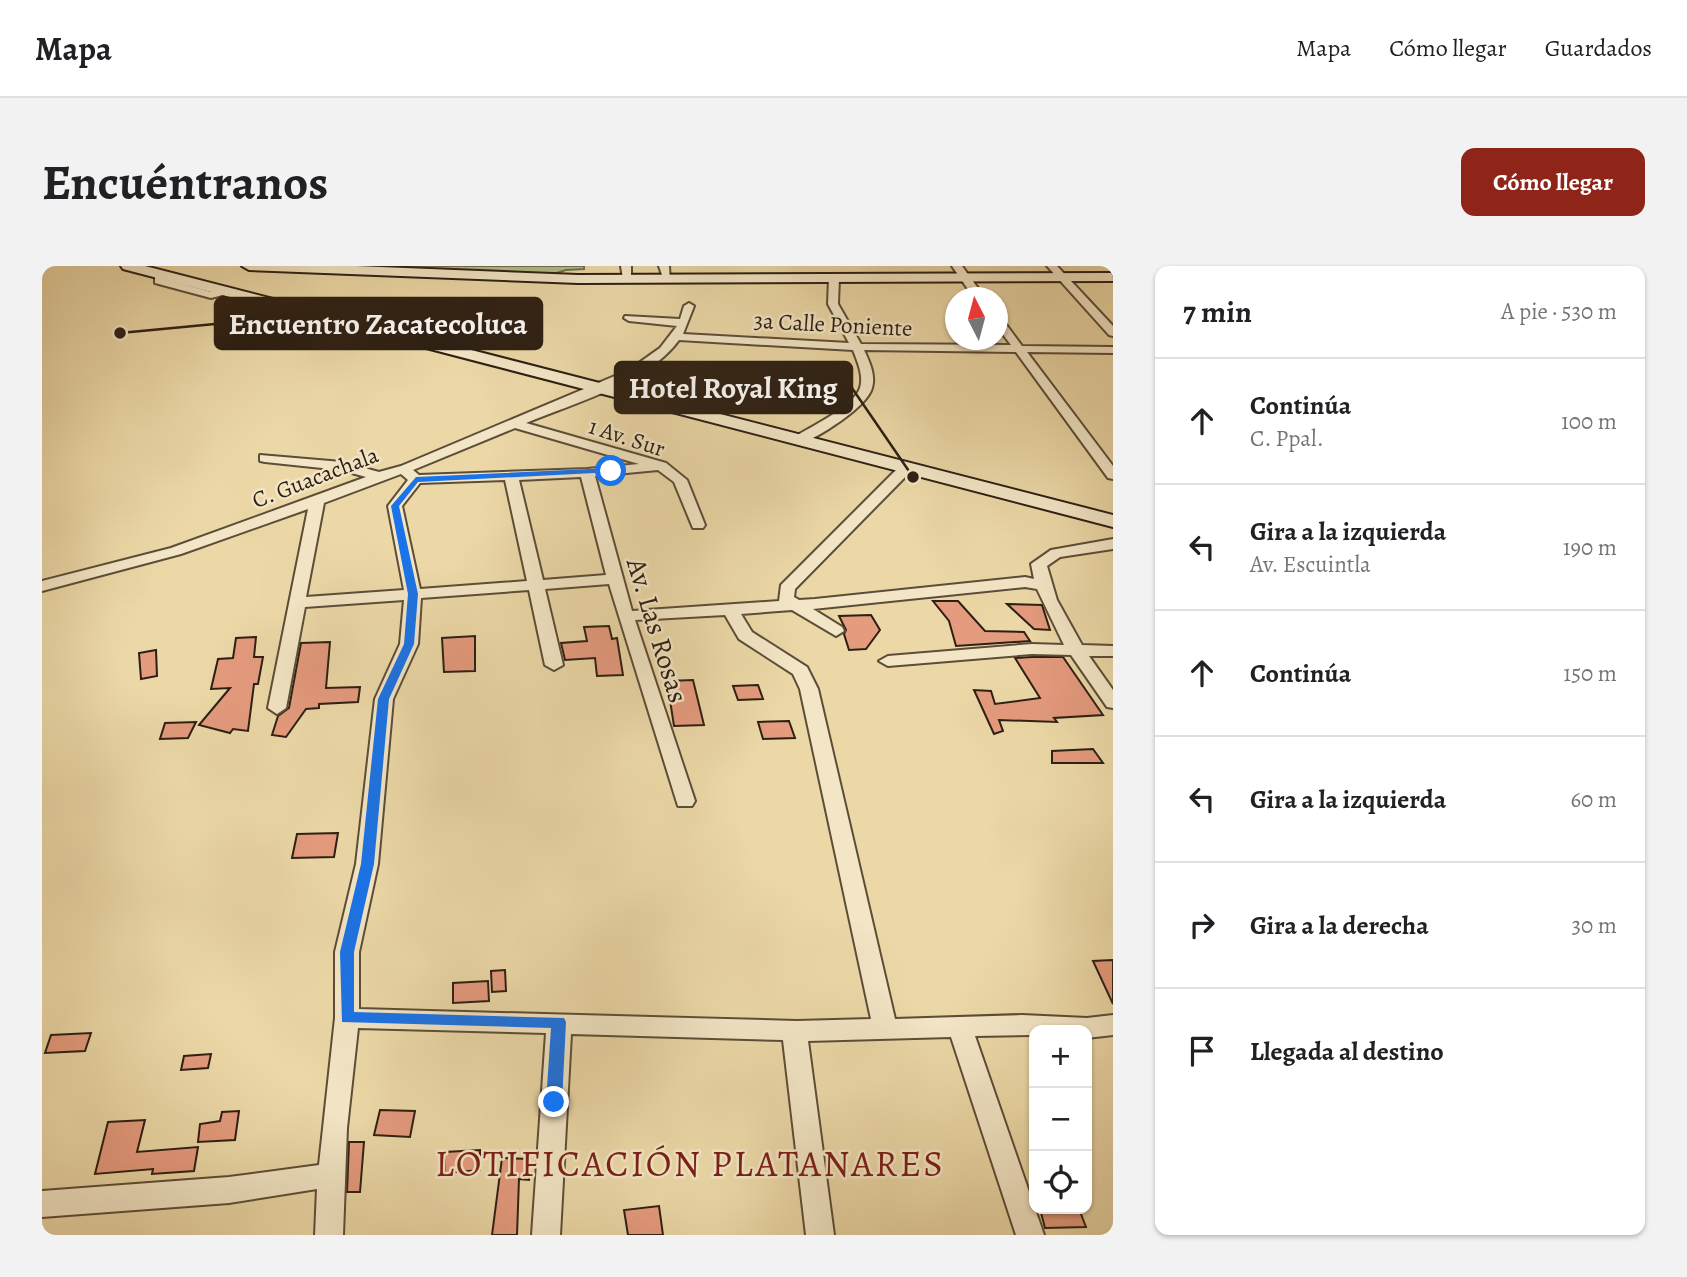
<!DOCTYPE html>
<html lang="es">
<meta charset="utf-8">
<style>
:root{--surface:#fff;--page:#f2f2f2;--text:#202124;--muted:#757577;--line:#e0e0e0;--accent:#8f2418}
body{margin:0;font-family:Alegreya,serif;background:var(--page);color:var(--text)}
.controls{position:absolute;right:21px;bottom:21px;display:grid;overflow:hidden;border-radius:14px;box-shadow:0 2px 5px #0004}
.controls button{width:63px;height:63px;display:grid;place-items:center;padding:0;border:0;border-bottom:2px solid var(--line);background:var(--surface);color:var(--text);font:35px sans-serif}
.compass{position:absolute;left:903px;top:21px;width:63px;height:63px;border-radius:50%;background:var(--surface);box-shadow:0 2px 5px #0004;rotate:354deg}
.stop{position:absolute;width:21px;height:21px;margin:-16px;border:5px solid #1a73e8;border-radius:50%;background:#fff}
.stop.end{background:#1a73e8;border-color:#fff;box-shadow:0 2px 7px #0008}
.list{margin:0;padding:0;list-style:none}
h2{display:flex;justify-content:space-between;align-items:center;height:91px;margin:0;padding:0 28px;font-size:30px}
h2 small{font-size:23px;font-weight:400;color:var(--muted)}
.list li{display:grid;grid-template-columns:46px 1fr auto;gap:21px;align-items:center;box-sizing:border-box;height:126px;padding:0 28px;border-top:2px solid var(--line)}
.list b{display:block;font-size:26px;white-space:nowrap}
.list p{margin:0;font-size:23px;white-space:nowrap;color:var(--muted)}
.list em{font-size:23px;font-style:normal;color:var(--muted)}
.icon{flex:none;width:38px;height:38px;fill:none;stroke:currentColor;stroke-width:2;stroke-linecap:round;stroke-linejoin:round}
.map{position:relative;flex:none;width:1071px;height:969px;overflow:hidden;border-radius:14px}
header{display:flex;align-items:center;gap:42px;box-sizing:border-box;height:98px;padding:0 35px;background:var(--surface);border-bottom:2px solid var(--line)}
header strong{font-size:33px}
nav{display:flex;gap:38px;margin-inline-start:auto;font-size:24px}
.intro{display:flex;align-items:center;justify-content:space-between;box-sizing:border-box;height:168px;padding:0 42px}
h1{margin:0;font-size:49px}
.button{padding:18px 32px;border-radius:14px;background:var(--accent);color:#fff;font-size:24px;font-weight:700}
main{display:flex;gap:42px;padding:0 42px}
aside{flex:1;background:var(--surface);border-radius:14px;box-shadow:0 2px 5px #0004}
.map>svg:first-child{display:block}
.green{fill:#b2c08c;stroke:#6f7050;stroke-width:2}
.building{fill:#e59b7e;stroke:#2c1f13;stroke-width:2}
.lines{fill:none;stroke-linecap:round;stroke-linejoin:round}
.street-casing{stroke:#5c4d38;stroke-width:4}
.secondary-casing{stroke:#2c1f13;stroke-width:4}
.street{fill:#f3e6c6;fill-rule:evenodd}
.secondary{fill:#f3e6c6;fill-rule:evenodd}
.route{fill:#1a73e8}
.labels{text-anchor:middle;stroke-width:5;stroke-linejoin:round;paint-order:stroke}
.far-street-label{font-size:23px;fill:#2c1f13;stroke:#f3e6c6}
.street-label{font-size:28px;fill:#2c1f13;stroke:#f3e6c6}
.near-neighbourhood-label{font-size:37px;letter-spacing:2px;fill:#7a1f14;stroke:#f3e6c6}
.leader{fill:none;stroke:#2c1f13;stroke-width:2.5}
.callout-dot{fill:#2c1f13;stroke:#f3e6c6;stroke-width:2.5}
.callout{fill:#2c1f13;stroke:#2c1f13;stroke-width:2.5}
.callout-label{font-size:30px;text-anchor:middle;font-weight:bold;fill:#fff}
</style>
<header>
<strong>Mapa</strong>
<nav><a>Mapa</a><a>Cómo llegar</a><a>Guardados</a></nav>
</header>
<div class="intro"><h1>Encuéntranos</h1><a class="button">Cómo llegar</a></div>
<main>
<div class="map">
<svg width="1071" height="969" viewBox="0 0 1071 969">
<rect width="100%" height="100%" fill="#ecd8a7"/>
<filter id="stains"><feTurbulence type="fractalNoise" baseFrequency=".00286" numOctaves="4"/><feColorMatrix values="0 0 0 0 .2 0 0 0 0 .09 0 0 0 0 .02 0 0 0 .5 -.17"/></filter>
<radialGradient id="worn" r=".72"><stop offset=".6" stop-color="#630" stop-opacity="0"/><stop offset="1" stop-color="#630" stop-opacity=".3"/></radialGradient>
<path class="green" d="M330,0H542V3L524,4L505,10L328,4Z"/>
<path class="building" d="M891,335H916L943,365L982,366L988,375L914,380L907,355Z
M965,338L1000,339L1008,364L992,363Z
M829,349L838,364L824,383L807,384L802,368L804,364L797,350Z
M567,360L570,373L575,372L581,409L555,410L553,392L523,394L519,377L545,375L542,361Z
M433,370V405L402,406L400,372Z
M214,371L212,391H221L216,418H212L206,465L191,463L188,467L157,459L188,422L169,423L176,393L191,392L194,372Z
M288,376L284,422L318,421L316,436L277,438V442L264,443L244,471L230,469L236,450L247,442L259,377Z
M114,384L115,410L99,413L97,387Z
M990,391H1021L1061,449L1012,452L1015,456L957,454L961,465L952,468L932,424L949,425L953,438L998,432L973,392Z
M651,414L662,459L632,460L625,415Z
M716,419L721,433L696,434L691,420Z
M747,455L753,472L721,473L716,456Z
M154,456L146,472L118,473L123,457Z
M1051,483L1061,497H1010V485Z
M296,567L292,591L250,592L255,568Z
M1071,694V738L1051,695Z
M463,704L464,725L450,726L449,705Z
M446,715L447,735L411,737V717Z
M49,767L43,785L3,787L9,769Z
M169,788L166,802L139,804L142,790Z
M338,844L373,845L368,871L332,869Z
M197,845L193,874L156,876L158,858L178,855L180,846Z
M103,854L95,886L156,881L152,905L110,908L111,903L53,908L66,856Z
M307,876H322L318,926H305Z
M438,884V904L403,907V886Z
M460,892L488,893L487,914L477,913L475,969H450Z
M617,940L621,969H586L582,944Z
M998,943H1037L1044,961L1003,962Z"/>
<g class="lines">
<defs>
<path id="street" d="M579,0H589V15L581,13Z
M617,0H627L628,15H622Z
M910,0H920L943,32H932Z
M1005,0H1015L1071,60V70L1067,69Z
M118,5L123,8L122,13L169,26L188,23L193,26L169,32L113,17V8Z
M792,9L797,12L796,38L819,78L969,79L956,62V52L960,53L980,80L1071,81V87L985,86L1071,200V213L1066,212L974,86L822,84C827,95 834,109 830,122C825,141 776,172 757,178L750,174L752,171C769,161 812,140 818,122C822,109 815,95 811,84L637,74C606,117 532,137 484,157L624,197L645,214L663,259L661,262H651L632,216L616,204L553,210L590,345L737,335L739,319L859,199H869V205L753,323L752,331L757,334L773,333L983,311L992,313L989,298L1009,284L1071,273V283L1018,291L1005,300L1015,334L1040,379L1071,380V390H1047L1071,424V442L1065,441L1029,389L990,388L846,400L837,395L846,390L990,378L1022,379L995,323L983,321L771,343L800,361L802,365L794,370L750,344L699,348L710,366L765,401L776,423L853,753L980,749L1045,752L1071,749V769L1045,772V764H992V769L933,770L1002,969H974L909,771L766,775L792,969H764L741,774L529,768L518,969H490L504,767L316,762L305,862L301,969H273L275,923L187,937L0,951V925L187,911L277,899L293,752V686L314,598L333,433L358,378L362,334L263,341L244,442L235,448L226,442L266,243L139,288L0,325V315L129,282L324,211L299,204L223,196L218,195V189L300,196L337,206L359,200L587,104L618,82L635,60L587,55L582,52L583,50L638,53L642,40L647,37L652,40L641,68L807,77L786,38L787,12ZM473,162L597,198L545,203L377,209L371,204ZM359,208L366,214L346,240L362,324L264,331L282,237ZM539,211L564,309L501,314L477,214ZM463,214L485,315L378,323L360,240L378,217ZM567,318L636,540H650L653,535L593,354L683,349L697,373L751,408L758,423L829,753L755,755L317,743V686L336,598L351,433L376,378L379,332L487,324L503,399L512,404L521,399L503,323Z"/>
<path id="secondary" d="M79,0H103L1071,249V261L81,3Z
M200,0H314L536,9L1071,7V15L536,17L207,4Z"/>
</defs>
<use href="#street" class="street-casing"/>
<use href="#secondary" class="secondary-casing"/>
<use href="#street" class="street"/>
<use href="#secondary" class="secondary"/>
</g>
<path class="route" d="M569,202L572,206L376,216L357,240L376,328L372,378L347,433L332,598L312,686V746L522,752L524,756L520,836L512,843L504,836L509,762L300,756L298,686L319,598L336,433L362,378L366,328L349,240L374,211Z"/>
<g class="labels">
<g class="far-street-label">
<text transform="translate(791 58) rotate(3)" y="8">3a Calle Poniente</text>
<text transform="translate(585 171) rotate(18)" y="8">1 Av. Sur</text>
<text transform="translate(273 211) rotate(-21)" y="8">C. Guacachala</text>
</g>
<g class="street-label">
<text transform="translate(616 364) rotate(73)" y="10">Av. Las Rosas</text>
</g>
<g class="near-neighbourhood-label">
<text x="648" y="910">LOTIFICACIÓN PLATANARES</text>
</g>
</g>
<path class="leader" d="M78 67L173 58M871 211L810 122"/>
<g class="callout-dot">
<circle cx="78" cy="67" r="7"/>
<circle cx="871" cy="211" r="7"/>
</g>
<g class="callout">
<rect x="173" y="32" width="327" height="51" rx="7"/>
<rect x="573" y="96" width="237" height="51" rx="7"/>
</g>
<g class="callout-label">
<text x="336" y="68">Encuentro Zacatecoluca</text>
<text x="691" y="132">Hotel Royal King</text>
</g>
<rect width="100%" height="100%" filter="url(#stains)"/>
<rect width="100%" height="100%" fill="url(#worn)"/>
</svg>
<div class="controls">
<button>+</button>
<button>−</button>
<button><svg class="icon" aria-label="locate" viewBox="0 0 24 24"><circle cx="12" cy="12" r="6"/><path d="M12 2v4M12 18v4M2 12h4M18 12h4"/></svg></button>
</div>
<svg class="compass" viewBox="-18 -18 36 36"><path d="M0-13l5 13h-10z" fill="#e53935"/><path d="M0 13l5-13h-10z" fill="#757577"/></svg>
<div class="stop" style="left:569px;top:205px"></div>
<div class="stop end" style="left:512px;top:836px"></div>
</div>
<aside>
<h2>7 min<small>A pie · 530 m</small></h2>
<ul class="list">
<li><svg class="icon" aria-label="ahead" viewBox="0 0 24 24"><path d="M12 20V5M6 11l6-6 6 6"/></svg><div><b>Continúa</b><p>C. Ppal.</p></div><em>100 m</em></li>
<li><svg class="icon" aria-label="left" viewBox="0 0 24 24"><path d="M17 20v-9H6M10 6l-5 5 5 5"/></svg><div><b>Gira a la izquierda</b><p>Av. Escuintla</p></div><em>190 m</em></li>
<li><svg class="icon" aria-label="ahead" viewBox="0 0 24 24"><path d="M12 20V5M6 11l6-6 6 6"/></svg><div><b>Continúa</b></div><em>150 m</em></li>
<li><svg class="icon" aria-label="left" viewBox="0 0 24 24"><path d="M17 20v-9H6M10 6l-5 5 5 5"/></svg><div><b>Gira a la izquierda</b></div><em>60 m</em></li>
<li><svg class="icon" aria-label="right" viewBox="0 0 24 24"><path d="M7 20v-9h11M14 6l5 5-5 5"/></svg><div><b>Gira a la derecha</b></div><em>30 m</em></li>
<li><svg class="icon" aria-label="arrive" viewBox="0 0 24 24"><path d="M6 21V4h12l-3 4 3 4H6"/></svg><div><b>Llegada al destino</b></div></li>
</ul>
</aside>
</main>
